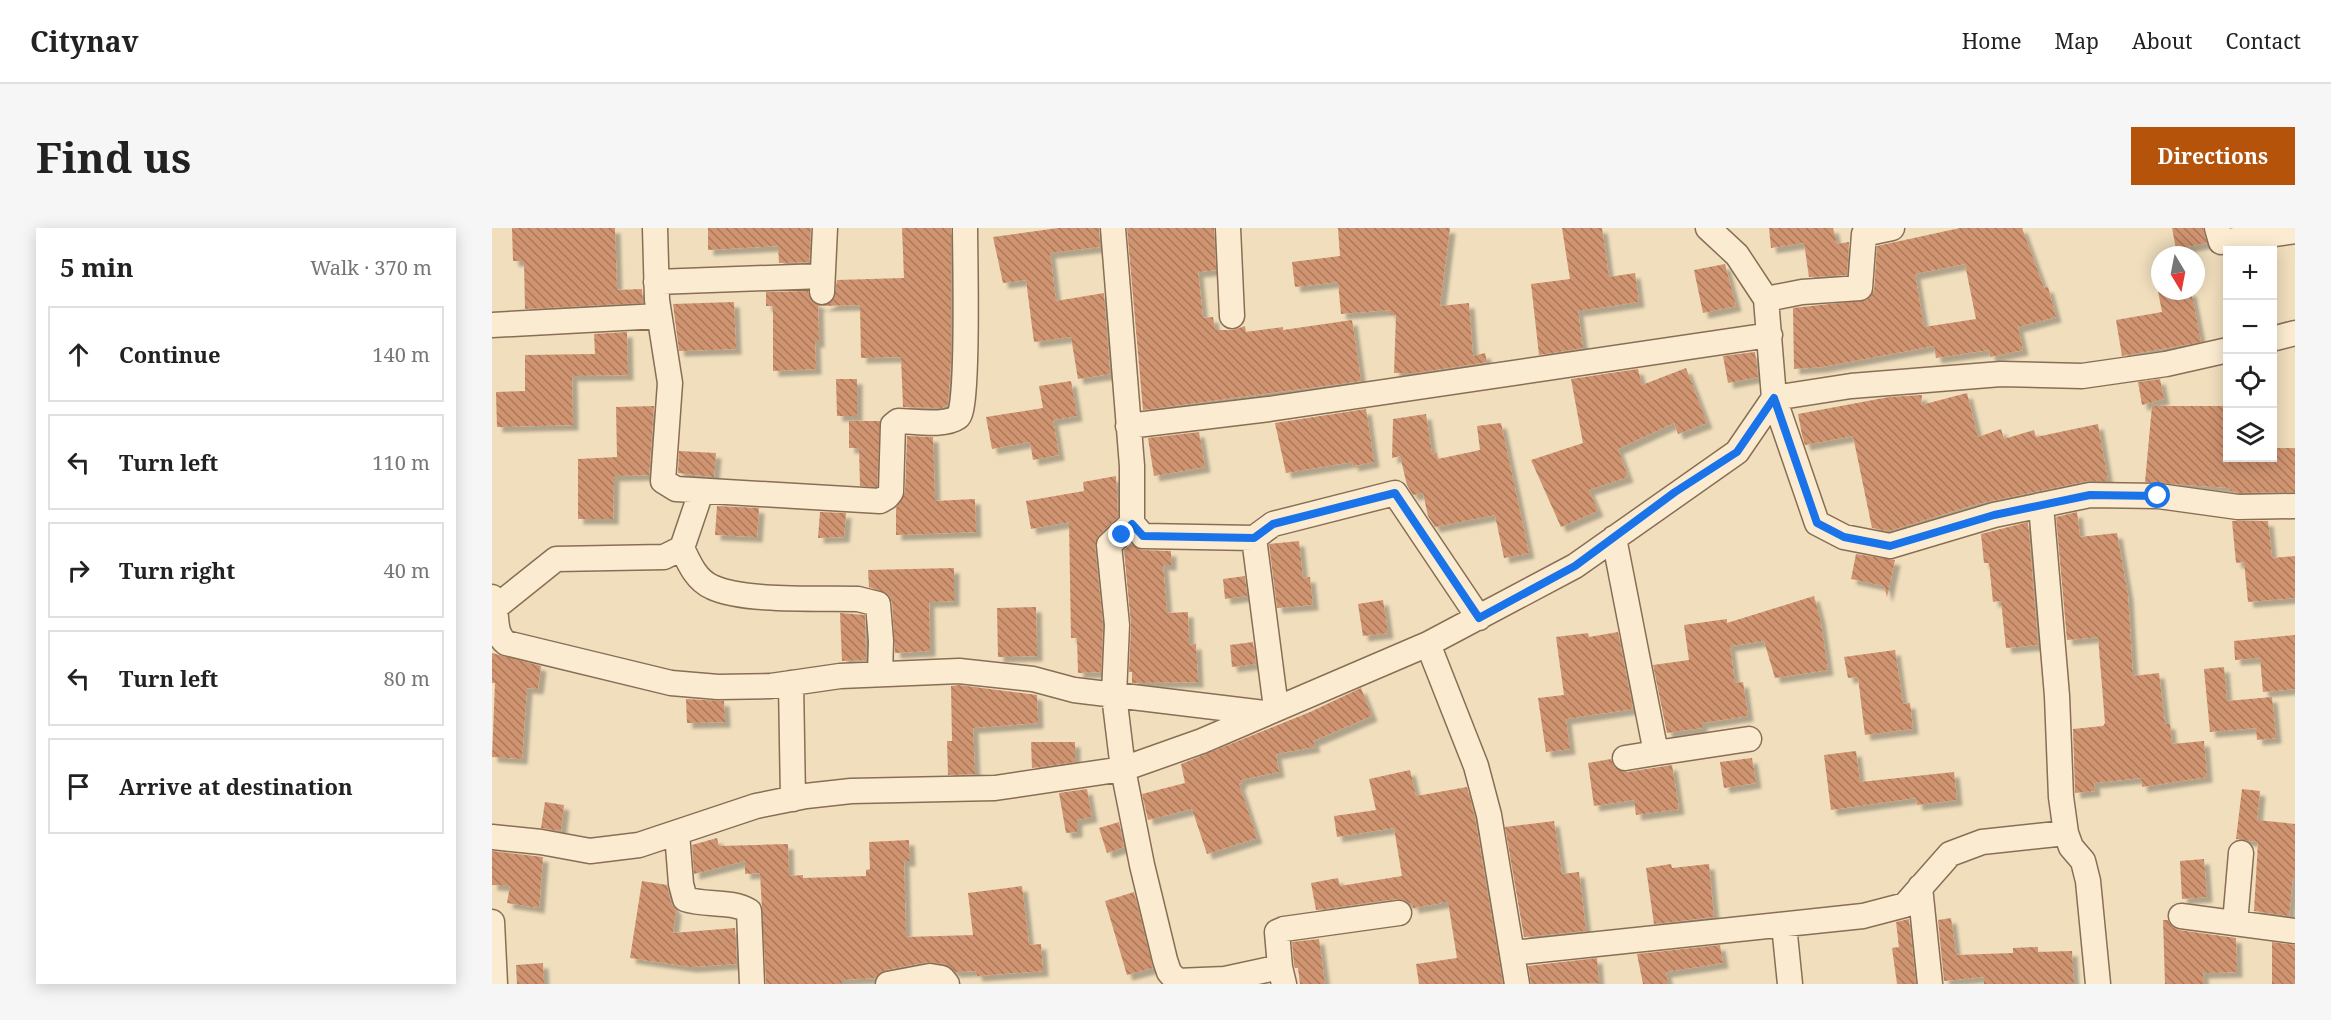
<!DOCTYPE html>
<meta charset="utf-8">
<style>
:root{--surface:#fff;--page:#f6f6f6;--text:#222;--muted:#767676;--line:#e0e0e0;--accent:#b45309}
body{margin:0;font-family:"Noto Serif",serif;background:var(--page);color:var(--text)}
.controls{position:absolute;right:18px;top:18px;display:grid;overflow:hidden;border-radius:0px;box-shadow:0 3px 15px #0003}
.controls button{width:54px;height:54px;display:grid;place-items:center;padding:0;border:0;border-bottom:2px solid var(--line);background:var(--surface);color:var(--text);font:30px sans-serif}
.compass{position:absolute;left:1659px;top:18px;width:54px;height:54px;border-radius:50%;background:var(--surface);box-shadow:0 3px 15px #0003;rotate:170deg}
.stop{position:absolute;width:18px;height:18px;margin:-14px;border:4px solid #1a73e8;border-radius:50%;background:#fff}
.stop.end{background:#1a73e8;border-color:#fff;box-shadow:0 2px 6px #0008}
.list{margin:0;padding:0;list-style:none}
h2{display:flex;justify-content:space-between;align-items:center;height:78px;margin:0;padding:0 24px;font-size:26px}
h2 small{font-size:20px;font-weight:400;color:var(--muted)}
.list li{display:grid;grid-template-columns:39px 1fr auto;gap:18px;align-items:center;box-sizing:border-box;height:96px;margin:0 12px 12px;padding:0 12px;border:2px solid var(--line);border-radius:0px}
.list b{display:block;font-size:22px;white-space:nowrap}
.list em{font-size:20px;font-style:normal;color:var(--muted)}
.icon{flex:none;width:33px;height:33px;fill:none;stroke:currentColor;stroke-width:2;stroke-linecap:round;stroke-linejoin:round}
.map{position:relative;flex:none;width:1803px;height:756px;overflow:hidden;border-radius:0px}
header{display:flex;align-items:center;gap:36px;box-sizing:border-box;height:84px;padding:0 30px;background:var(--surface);border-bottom:2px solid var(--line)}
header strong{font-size:28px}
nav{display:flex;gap:33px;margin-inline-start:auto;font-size:21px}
.intro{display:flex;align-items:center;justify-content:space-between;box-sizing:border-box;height:144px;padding:0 36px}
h1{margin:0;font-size:42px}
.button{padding:15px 27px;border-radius:0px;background:var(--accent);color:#fff;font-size:21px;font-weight:700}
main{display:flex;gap:36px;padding:0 36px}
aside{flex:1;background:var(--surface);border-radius:0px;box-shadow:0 3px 15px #0003}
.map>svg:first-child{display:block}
.building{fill:url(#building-back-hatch);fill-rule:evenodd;filter:url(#shadow)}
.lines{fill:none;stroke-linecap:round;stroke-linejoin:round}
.street-casing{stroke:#896e55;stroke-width:27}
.street{stroke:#fbecd1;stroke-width:24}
.route{stroke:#1a73e8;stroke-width:8}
</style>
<header>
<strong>Citynav</strong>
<nav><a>Home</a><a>Map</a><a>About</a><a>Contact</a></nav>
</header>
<div class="intro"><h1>Find us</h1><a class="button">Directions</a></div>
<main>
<aside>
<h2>5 min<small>Walk · 370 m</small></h2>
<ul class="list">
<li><svg class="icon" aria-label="ahead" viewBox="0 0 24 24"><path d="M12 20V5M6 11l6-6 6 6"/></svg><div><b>Continue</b></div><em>140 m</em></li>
<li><svg class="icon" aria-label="left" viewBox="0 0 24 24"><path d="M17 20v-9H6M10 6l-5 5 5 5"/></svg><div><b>Turn left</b></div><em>110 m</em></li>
<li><svg class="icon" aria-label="right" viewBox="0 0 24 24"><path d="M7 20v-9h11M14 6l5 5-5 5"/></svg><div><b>Turn right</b></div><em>40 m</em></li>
<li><svg class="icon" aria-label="left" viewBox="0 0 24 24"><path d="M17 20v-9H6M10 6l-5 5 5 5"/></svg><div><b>Turn left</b></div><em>80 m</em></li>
<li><svg class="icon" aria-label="arrive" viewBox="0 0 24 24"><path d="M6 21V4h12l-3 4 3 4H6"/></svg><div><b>Arrive at destination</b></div></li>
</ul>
</aside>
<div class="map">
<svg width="1803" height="756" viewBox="0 0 1803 756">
<defs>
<pattern id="building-back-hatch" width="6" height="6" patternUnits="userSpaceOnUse" patternTransform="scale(1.5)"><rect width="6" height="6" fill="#d19471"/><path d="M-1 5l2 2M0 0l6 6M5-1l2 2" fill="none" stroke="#aa795c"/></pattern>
<filter id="shadow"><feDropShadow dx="5.5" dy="5.5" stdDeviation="1.5" flood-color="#0004"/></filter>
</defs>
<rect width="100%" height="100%" fill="#f0debd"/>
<path class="building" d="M20,0H123L125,62L150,61L151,75L33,81L32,33H21Z
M216,0H319L317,34L287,35L286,18L216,22Z
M410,0H459V132L456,176L450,180L411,179L409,129L369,130L368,77L330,78L342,71L345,52L412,50Z
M566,0H607L608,19L558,25L564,73L612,65L618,146L586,151L579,109L542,114L534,52L511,55L501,9Z
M635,0H722L724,42L706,44L711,90L721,89L723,102H741L753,98L754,104L791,99V102L860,92L869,153L651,182Z
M846,0H958L948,78L977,75L981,128L993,125L995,134L923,145H902L904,87H898V82L849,86L846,54L803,59L800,34L848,28Z
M1070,0H1110L1117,49L1143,45L1147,74L1086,83L1091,120L1047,127L1039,56L1078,51Z
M1277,0H1341L1345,16L1357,14L1355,47L1317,49L1312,15L1279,20Z
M1468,0H1530L1552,60L1556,59L1564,89L1526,99L1531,122L1498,129L1497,122L1444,130L1442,118L1330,139L1302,141L1301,80L1375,72L1382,62L1385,18ZM1473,36L1484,91L1432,99L1423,46Z
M1680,0H1711L1715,15L1684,21Z
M1233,36L1244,78L1211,85L1202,42Z
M316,63L318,71L330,78H326L327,114H323L324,141L281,143V78H274V64Z
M1666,63H1699L1709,114L1630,128L1624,92L1670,84Z
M242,74L244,121L187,123L181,76Z
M135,104L136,147L80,148L81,197L5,199L4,164L33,163V127L103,126L102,106Z
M1263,124L1266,149L1236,155L1231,128Z
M1194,140L1215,195L1186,206L1182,195L1126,221L1136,249L1097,262L1106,283L1069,299L1039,232L1091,215L1079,151L1146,141L1150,157Z
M344,151H365V188H345Z
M1668,151L1672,171L1650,177L1646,154Z
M579,153L585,188L561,192L567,227L541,232L538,214L500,221L494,189L551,180L547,158Z
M1475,165L1486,209L1509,201L1512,211L1542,202L1544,209L1606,196L1616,253H1595L1485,276L1397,303L1380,300L1361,208L1313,217L1310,207L1306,186L1397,169L1430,167L1429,177Z
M162,178L157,247L122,248L121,291H86V231L125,229L124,179Z
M1660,178H1736V230H1780V220H1803V264L1747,265L1738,263V260L1653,254Z
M874,181L882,234L861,238L860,234L794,245L783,195Z
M934,186L940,226L945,225L946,231L988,222L985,198L1009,195L1037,325L1012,330L1003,287L943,299L936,288L931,265L921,267L915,257L908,228L900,230L901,191Z
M357,193H388L385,259L368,258L367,220H357Z
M707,204L713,239L662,248L656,210Z
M415,208L441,209L443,273L483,271L484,304L404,307V280L413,264Z
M187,223L224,225L222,249L186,245Z
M624,248L626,289L607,307L603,318L611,397L609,444L586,445L585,410H579L577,294L539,301L534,273L592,263L591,254Z
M225,278L267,280L265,309L223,307Z
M328,284L354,285L352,309L326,310Z
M1585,284L1588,309L1625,305L1636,368L1641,448L1667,445L1673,496H1678L1680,516L1712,513L1715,549L1650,559L1649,550L1602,555L1603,563L1583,565L1581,501L1611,498L1613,495L1606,409L1575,412L1564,289Z
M1740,293H1776L1780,330L1803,328V370L1756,374L1752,334L1744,335Z
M1536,294L1546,417L1514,420L1509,373L1501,374L1497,335H1492L1489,306Z
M807,313L811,350L818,349L821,377L785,380L777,316Z
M639,316L650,322L679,323V337H671L675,385L696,384L697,417L704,416L706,454L640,455V444H637L639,396L632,322Z
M1364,326L1403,332L1395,369L1392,358L1359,351Z
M462,340V373L437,374L438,423L403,425L400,374L396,366L377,359L376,342Z
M753,348L755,368L733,371L731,351Z
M1322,368L1328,390L1336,442L1283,450L1272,413L1238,418L1243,455L1251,454L1256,488L1210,495V500L1175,505L1161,437L1197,432L1192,397L1235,391V395Z
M891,372L896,405L871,408L866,376Z
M544,379L545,428L506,429L505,380Z
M348,385L373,387L374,432L350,433Z
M1126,404L1141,481L1074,491L1078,521L1054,524L1046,470L1072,467L1064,409L1096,405L1097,409Z
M1803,407V461L1771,464L1768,430L1743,432L1742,413Z
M761,414L764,436L740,439L738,417Z
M1403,422L1411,476L1418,475L1421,501L1373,507L1366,449L1356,450L1352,429Z
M0,425L49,438L46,461L35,460L30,531L0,529L3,455H0Z
M1732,439L1735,473L1780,469L1784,510L1765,512L1764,500L1718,504L1712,441Z
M467,457L545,467L546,495L481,500L483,546L456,547L455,513H460L459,458Z
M869,460L880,488L821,513L823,519L784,526L787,544L749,552L750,555L747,556L765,610L715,626L700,581L656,592L650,566L693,555L689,536L818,484Z
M194,471L232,473L233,494L195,495Z
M539,514H583V534L540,540Z
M1364,523L1368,554L1462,544L1465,572L1425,577L1424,570L1339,582L1332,527Z
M1260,530L1264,555L1232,560L1228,534Z
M1119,531L1122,539L1135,544L1180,537L1187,581L1144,587L1142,572L1102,578L1096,535Z
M918,542L924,568L975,559L983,590L1011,756H927L924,736L965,730L956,674L921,680V676L905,671L824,682L819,655L846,650L848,658L910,648L902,600L845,609L842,588L884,582L877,551Z
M595,561L600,589L585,592V604L574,605L567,565Z
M1750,561L1768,563L1765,592L1803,596V650L1801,649L1797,688L1762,683L1766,614L1744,611Z
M53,574L72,577L69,603L49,600Z
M1062,593L1070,646L1087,644L1094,703L1032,709L1013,599Z
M627,594L632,619L615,625L607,600Z
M225,610L227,618L296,616L297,648L311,647V650L374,648V642L378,641L377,614L417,612L418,633H412L414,709L481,707L476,665L530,658L537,717L549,716L551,743L485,748L484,743L463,744L452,736L436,734L393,742L383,750L350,752V756H274L268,645L253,646V633L202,646L200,617Z
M0,623L51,629L47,680L15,675L18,658L0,657Z
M1712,631L1715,669L1690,671L1688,633Z
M1179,636L1180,640L1217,636L1222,689L1162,696L1154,640Z
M150,653L175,657L179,675L184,682L181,705L243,700L245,736L199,739L138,730Z
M642,664L661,740L635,747L613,673Z
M1459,690L1464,727L1521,725V720L1546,719V724L1580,723L1582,756H1492V749L1452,753L1446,692Z
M1417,691L1424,756H1405L1400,720L1407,719L1404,694Z
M1671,692H1676L1680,699L1687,702L1744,710L1745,744L1711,745L1712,756H1673Z
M827,711L833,756H808L806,740H803L802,737L800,714Z
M1780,714L1803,717V756H1780Z
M1228,717L1231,735L1174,744L1176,756H1151L1145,726Z
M1105,730L1107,755L1039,756L1036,738Z
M51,735L52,756H25L24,737Z"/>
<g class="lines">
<defs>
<path id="street" d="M163,0L165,72L178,155L171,253L184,261L388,273L395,269L399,264L401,197L406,193C422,193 452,199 466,189C477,182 473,23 473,0
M621,0L640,238V295L617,317L625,397L622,467L631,541L650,637L673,732L677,744L685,753L733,751L788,739L792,756
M736,0L740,88
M1216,0L1245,27L1274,71L1282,170L1359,158L1509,146L1590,148L1674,136L1736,122
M1725,0L1729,14L1803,3
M164,54L330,48
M330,64L333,0
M1274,71L1310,64L1368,60L1372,6L1400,0
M0,97L167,88
M1780,111L1803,105
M636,198L777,181L1278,107
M1549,277L1565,468L1569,569L1574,605L1579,619L1591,633L1596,653L1606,756
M640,295L651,308L762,310L784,480
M762,310L781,296L903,265L987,390
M1122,310L1164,525L1257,511
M190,320C197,335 204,352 220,359C251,374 329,370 366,371L386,376L389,413L388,445
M0,369C7,385 0,404 14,415L179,455L226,459L279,458L348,448L467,443L541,451L582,462L772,485
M4,379L64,331L172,329L190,320L209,264
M936,416L1083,338L1245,224L1282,170L1325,295L1352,309L1398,318L1502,287L1598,267L1666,268L1746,279L1803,278
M299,455L301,571
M1133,530L1164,525
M185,605L189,656L193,671C214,678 239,672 257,683L260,756
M0,609L49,614L98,623L147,617L264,578L314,568L359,563L503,560L631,541L710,513L936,416L984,538L997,587L1025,756
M1428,659L1438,756
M1689,688L1803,703
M0,694L3,756
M1743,695L1749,625
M1292,697L1298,756
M1020,725L1371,688L1413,677L1458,626L1490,614L1574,605
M788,739L785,704L792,701L907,685
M396,756L438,748L450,750L455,756"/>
</defs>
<use href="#street" class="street-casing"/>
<use href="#street" class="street"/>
</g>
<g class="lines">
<path class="route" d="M630,307L640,296L651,308L762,310L781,296L903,265L987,390L1083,338L1183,264L1245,224L1282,170L1325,295L1352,309L1398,318L1502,287L1598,267L1666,268"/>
</g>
</svg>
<div class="controls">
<button>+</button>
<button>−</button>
<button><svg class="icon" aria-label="locate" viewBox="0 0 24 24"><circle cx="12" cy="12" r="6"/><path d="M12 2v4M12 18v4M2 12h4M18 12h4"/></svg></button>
<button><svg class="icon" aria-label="layers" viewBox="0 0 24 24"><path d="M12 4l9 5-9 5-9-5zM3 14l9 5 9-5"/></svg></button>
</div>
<svg class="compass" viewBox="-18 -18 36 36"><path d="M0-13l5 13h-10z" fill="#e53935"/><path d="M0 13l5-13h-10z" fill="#767676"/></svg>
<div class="stop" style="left:1666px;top:268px"></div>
<div class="stop end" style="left:630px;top:307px"></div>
</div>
</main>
